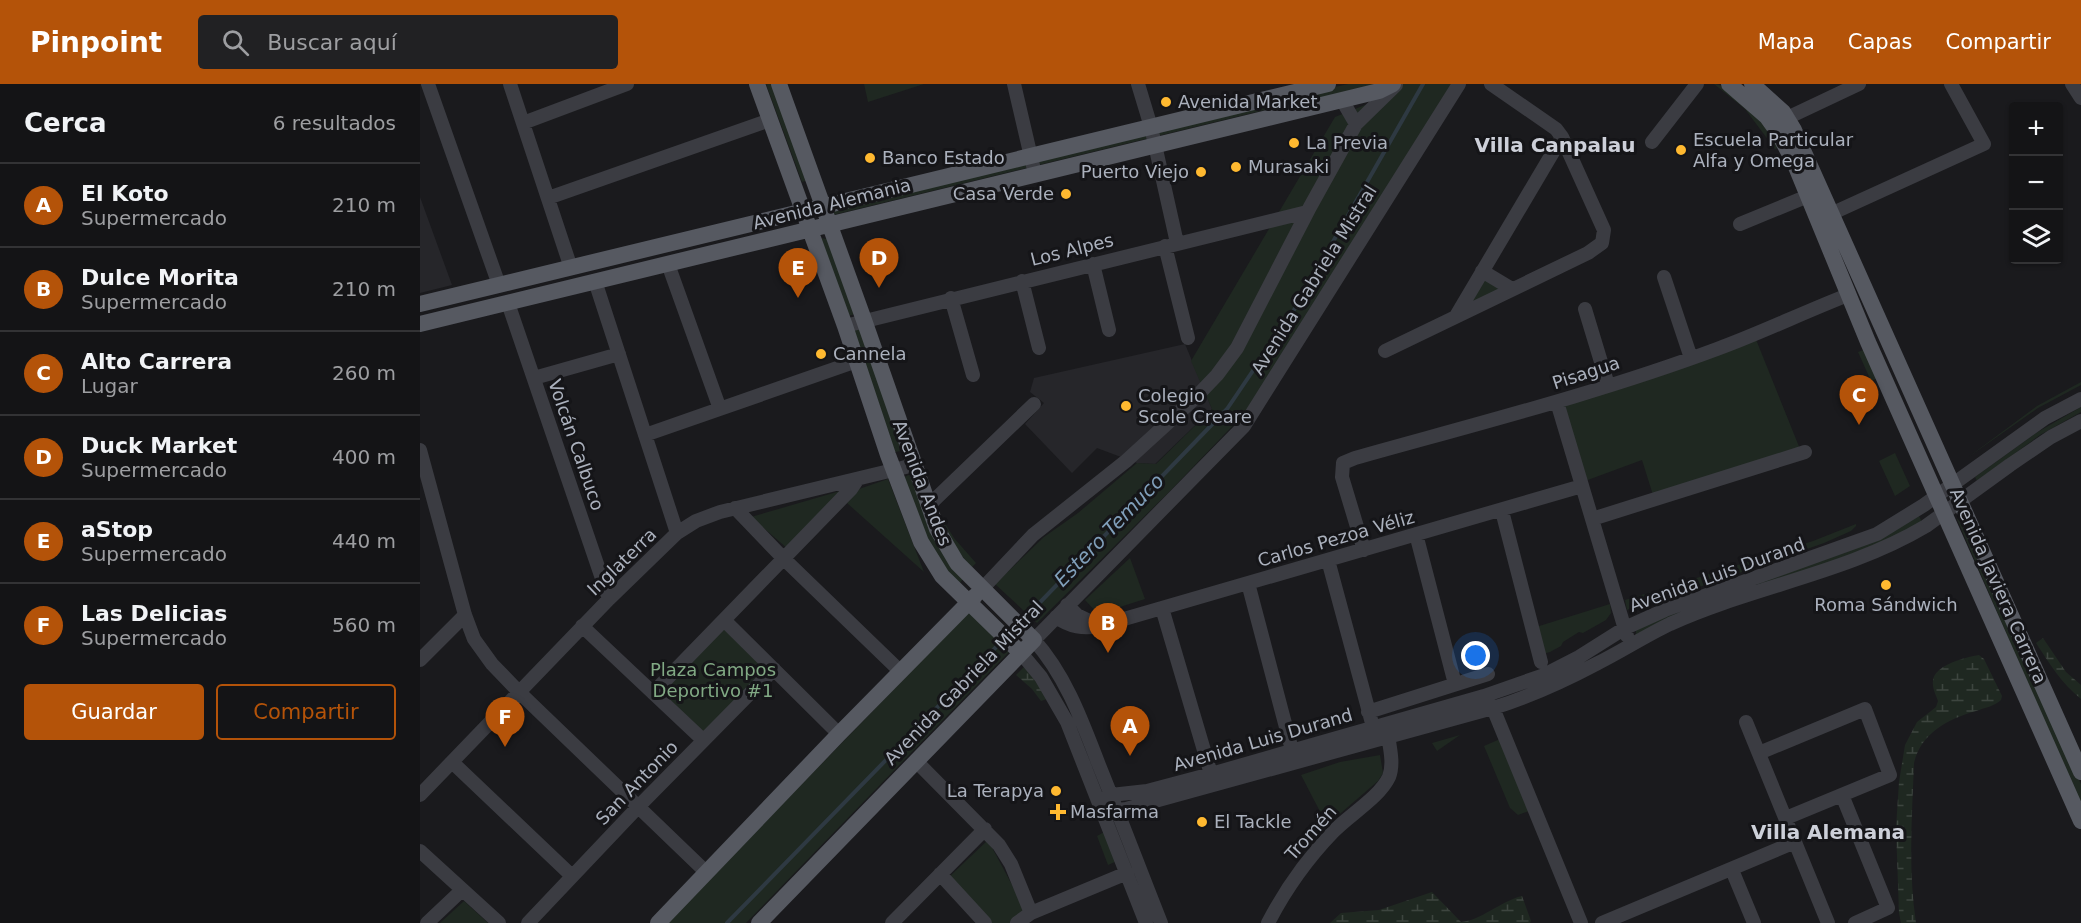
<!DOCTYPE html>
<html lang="es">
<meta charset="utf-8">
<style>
:root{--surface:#141416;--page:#212123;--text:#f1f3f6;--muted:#9d9ea1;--line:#333335;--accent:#b45309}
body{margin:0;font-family:"DejaVu Sans",sans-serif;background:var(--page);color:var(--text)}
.controls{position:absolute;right:18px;top:18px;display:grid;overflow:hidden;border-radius:6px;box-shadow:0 2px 4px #0004}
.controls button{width:54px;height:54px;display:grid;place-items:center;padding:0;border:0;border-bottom:2px solid var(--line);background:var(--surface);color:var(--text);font:30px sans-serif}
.you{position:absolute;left:1056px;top:572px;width:21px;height:21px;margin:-15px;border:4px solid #fff;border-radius:50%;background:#1a73e8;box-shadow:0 0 0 9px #1a73e833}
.badge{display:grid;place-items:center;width:39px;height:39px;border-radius:50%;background:var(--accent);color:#fff;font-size:20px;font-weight:700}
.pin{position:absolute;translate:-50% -50px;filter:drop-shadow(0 2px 3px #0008)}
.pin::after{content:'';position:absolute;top:32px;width:21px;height:18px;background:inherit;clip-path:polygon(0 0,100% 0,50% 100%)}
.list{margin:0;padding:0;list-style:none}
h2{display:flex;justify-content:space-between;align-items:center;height:78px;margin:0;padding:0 24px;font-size:26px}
h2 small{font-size:20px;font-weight:400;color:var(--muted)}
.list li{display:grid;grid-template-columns:39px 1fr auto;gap:18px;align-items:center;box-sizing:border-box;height:84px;padding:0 24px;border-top:2px solid var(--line)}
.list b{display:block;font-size:22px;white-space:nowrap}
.list p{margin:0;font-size:20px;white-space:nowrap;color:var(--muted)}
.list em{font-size:20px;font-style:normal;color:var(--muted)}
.actions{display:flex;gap:12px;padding:18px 24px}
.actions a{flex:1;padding:14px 0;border:2px solid var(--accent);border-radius:6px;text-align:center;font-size:21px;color:var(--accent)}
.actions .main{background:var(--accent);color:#fff}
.icon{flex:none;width:33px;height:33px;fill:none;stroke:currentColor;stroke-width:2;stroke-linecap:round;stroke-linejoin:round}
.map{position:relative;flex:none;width:1661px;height:839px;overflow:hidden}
header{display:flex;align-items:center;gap:36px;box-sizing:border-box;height:84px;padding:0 30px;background:var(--accent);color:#fff}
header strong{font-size:28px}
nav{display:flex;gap:33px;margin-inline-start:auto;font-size:21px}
.search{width:420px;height:54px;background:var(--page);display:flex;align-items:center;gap:15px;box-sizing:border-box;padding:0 21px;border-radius:6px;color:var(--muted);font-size:22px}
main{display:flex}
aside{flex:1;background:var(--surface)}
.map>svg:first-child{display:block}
.built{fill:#26262a}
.green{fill:#1f2821}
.wetland{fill:url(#wetland-marsh)}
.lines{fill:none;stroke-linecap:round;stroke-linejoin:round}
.stream{stroke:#2e3942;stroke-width:4}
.minor{stroke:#3b3c42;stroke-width:14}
.major{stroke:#565961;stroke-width:16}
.poi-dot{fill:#ffb930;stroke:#151518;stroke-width:2}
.labels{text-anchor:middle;stroke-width:6;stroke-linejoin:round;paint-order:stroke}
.poi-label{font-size:18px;fill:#abb1bd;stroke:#151518;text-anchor:start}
.street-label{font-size:18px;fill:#abb1bd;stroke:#151518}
.park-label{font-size:18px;fill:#81a984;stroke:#151518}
.neighbourhood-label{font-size:20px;font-weight:bold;fill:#cdd0d9;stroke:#151518}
.water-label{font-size:20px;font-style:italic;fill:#809fba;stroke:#151518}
</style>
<header>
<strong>Pinpoint</strong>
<div class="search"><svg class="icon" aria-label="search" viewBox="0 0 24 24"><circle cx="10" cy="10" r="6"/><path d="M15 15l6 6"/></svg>Buscar aquí</div>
<nav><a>Mapa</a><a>Capas</a><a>Compartir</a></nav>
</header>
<main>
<aside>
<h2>Cerca<small>6 resultados</small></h2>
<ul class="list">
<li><span class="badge">A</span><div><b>El Koto</b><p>Supermercado</p></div><em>210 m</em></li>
<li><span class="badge">B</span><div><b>Dulce Morita</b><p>Supermercado</p></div><em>210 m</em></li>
<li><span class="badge">C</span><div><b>Alto Carrera</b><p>Lugar</p></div><em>260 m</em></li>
<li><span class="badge">D</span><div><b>Duck Market</b><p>Supermercado</p></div><em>400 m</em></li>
<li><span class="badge">E</span><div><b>aStop</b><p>Supermercado</p></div><em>440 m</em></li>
<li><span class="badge">F</span><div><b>Las Delicias</b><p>Supermercado</p></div><em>560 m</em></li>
</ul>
<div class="actions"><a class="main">Guardar</a><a>Compartir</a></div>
</aside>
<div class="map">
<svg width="1661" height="839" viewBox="0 0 1661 839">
<defs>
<pattern id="wetland-marsh" width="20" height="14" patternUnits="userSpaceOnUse" patternTransform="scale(1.5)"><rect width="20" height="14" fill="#1f2821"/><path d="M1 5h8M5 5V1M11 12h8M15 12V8" fill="none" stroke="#3d453f"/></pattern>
</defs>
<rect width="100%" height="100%" fill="#1a1a1d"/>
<path class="built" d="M0,113L32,201L0,209Z
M765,260L792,325L735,380L717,379L677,364L652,389L605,340L624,319L610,308L614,294Z"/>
<path class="green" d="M346,0H353L388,96L382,98Z
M444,0H504L448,18Z
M928,0H956L881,20L879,11Z
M983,0H1034L825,329L750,407L617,539L575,500L624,453L658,429L717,379L736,380L792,325L771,277L915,33L975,9Z
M1294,0C1316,0 1348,46 1361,63L1355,65L1325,25Z
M868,13L870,20L413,131L411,125Z
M400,154L408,155L435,230L428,232Z
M1062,193L1082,205L1043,223Z
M441,240L481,367L475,368L433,243Z
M1335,253L1380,365L1233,411L1222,376L1165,397L1142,321Z
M1446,265L1458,294L1451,297L1438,268Z
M1661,298V301L1618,324L1547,374L1617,322Z
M1661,323V328L1620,351L1557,397L1555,393L1616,349Z
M1475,369L1490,402L1475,412L1459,377Z
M491,390L544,494L538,501L514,471L484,393Z
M468,395L504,488L427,419L439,405Z
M427,405L368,465L331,433Z
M1499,432L1502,438L1474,454L1213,554L1216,550V545L1247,530L1468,449Z
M521,433L534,454L556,479L552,483C538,469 526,452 521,433Z
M1540,433L1661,700V723L1537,435Z
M1436,440V442L1431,447L1404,459L1254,512L1251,506L1261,499L1393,457Z
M710,474L725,515L678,530L665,516Z
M1241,505V509L1207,526L1205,516Z
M1190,520L1191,529L1186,536L1163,549L1159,548L1143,558L1141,562L1130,568L1123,570L1116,543Z
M549,528L589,568L326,839H247Z
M304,536L354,585L283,656L233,609Z
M1040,651L1017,667L1012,659Z
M1080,655L1109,727L1098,731L1090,724L1064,662Z
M960,671L963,689L958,697L907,741L881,691L920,678Z
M686,747L697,777L688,781L677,752Z
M568,756L606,827L593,839H571L529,793Z
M44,817L68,839H20Z"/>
<path class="wetland" d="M1623,554L1646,588L1661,601V615C1642,600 1629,579 1616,559Z
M1559,571L1564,575L1582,612L1581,616C1575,622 1564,624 1556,627C1528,635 1501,649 1494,679C1492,733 1488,786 1496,839H1481L1479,829L1476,744L1479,698L1485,661L1497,638L1516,623L1518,617C1516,611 1512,604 1513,597C1514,581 1546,573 1559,571Z
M604,583L619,600L627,615L621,617L612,605L596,591Z
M1012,808L1041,838C1060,837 1081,817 1102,812L1111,837L1110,839H910L921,829L959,826Z"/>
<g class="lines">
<path class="stream" d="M601,538L807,325L874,226L1003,0
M307,839L583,556"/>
<path class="minor" d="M8,0L79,201
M90,0L151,184
M594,0L615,90
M718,0L731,43L757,159
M1652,0L1661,14
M922,16L936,40
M1367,34L1439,0
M103,39L207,0
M1232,58L1277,0
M128,114L350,36
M1404,133L1564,60L1531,0
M1320,140L1388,112
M745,162L768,254
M248,180L300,325
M673,180L689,246
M1062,187L1092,205
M1244,193L1271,274
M175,197L257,449
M602,197L619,264
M531,214L553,291
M88,219L189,515
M1165,225L1188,301
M1036,232L1142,53
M425,242L887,128
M965,267L1168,169L1182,159L1184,146L1142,53L1136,45L1071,0
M114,294L199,270
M1137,318L1207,552
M225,351L437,277
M0,366L45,531L54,555L72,580L100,609L286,788
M508,422L614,320
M315,424L363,474L481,588
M1082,427L1121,578
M1172,435L1385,368
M996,450L1035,600
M944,466L922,393L923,379L935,374C1056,340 1179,309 1297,265C1341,249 1384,228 1428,211
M908,476L953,643
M828,499L872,666
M562,505L613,451L706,377L775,314L797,291L817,264L890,123L936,40L976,1
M647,521L657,531L678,541
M742,524L791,690
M636,533C650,543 663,545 680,542L1162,402
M304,536L419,650
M162,542L283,656
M601,569L621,593L647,638L726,839
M0,576L45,531
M233,609L431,405L437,396
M1068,617L1073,624L1161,839
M948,628L1068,590
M1326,638L1408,839
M1339,669L1445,625L1470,691L1366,734
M496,677L579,761L591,780L611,829
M32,678L152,792
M0,711L189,515L257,449L276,437L300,428L494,381
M1422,711L1468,824L1435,839
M678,716L691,711L727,707L791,690L1064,612L1124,591L1159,573L1205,544L1245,526L1457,450L1504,421L1625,334L1661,315
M682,726L691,727L706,725L1073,624C1109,613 1144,597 1178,579C1202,567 1225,552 1250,540C1334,502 1427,489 1506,442L1590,381L1631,353L1661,337
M0,767L79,839
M1312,786L1334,839
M520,790L565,839
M7,839L42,806
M108,839L218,723L354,585
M472,839L565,745
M597,839L611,829L707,789
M741,839C720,786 700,733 679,681C662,637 646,592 614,556L824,342L1039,0
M848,839C865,806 887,775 913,748C929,731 959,714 969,693C974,680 970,665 968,651
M1182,839L1375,758"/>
<path class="major" d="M337,0L425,242L468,371L501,458L522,492L601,569
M1309,0L1347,33L1357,47L1374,78L1448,258L1661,737
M1332,0L1363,28L1374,46L1661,688
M0,220L908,0
M0,240L959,7L973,0
M238,839L419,650L555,512
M339,839L614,556L537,479L517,445L444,236L359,0"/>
</g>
<g class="poi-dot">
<circle cx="746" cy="18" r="6"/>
<circle cx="874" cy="59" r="6"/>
<circle cx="1261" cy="66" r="6"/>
<circle cx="450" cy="74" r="6"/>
<circle cx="816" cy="83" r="6"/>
<circle cx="781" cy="88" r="6"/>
<circle cx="646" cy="110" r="6"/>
<circle cx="401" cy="270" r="6"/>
<circle cx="706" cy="322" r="6"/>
<circle cx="1466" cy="501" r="6"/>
<circle cx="636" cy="707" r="6"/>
<path d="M635 719h6v6h6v6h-6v6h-6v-6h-6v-6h6z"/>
<circle cx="782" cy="738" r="6"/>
</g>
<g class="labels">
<g class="poi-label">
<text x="758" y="24">Avenida Market</text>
<text x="1273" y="62">Escuela Particular<tspan x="1273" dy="21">Alfa y Omega</tspan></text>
<text x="886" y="65">La Previa</text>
<text x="462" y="80">Banco Estado</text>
<text x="828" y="89">Murasaki</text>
<text x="769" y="94" text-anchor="end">Puerto Viejo</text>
<text x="634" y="116" text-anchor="end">Casa Verde</text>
<text x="413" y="276">Cannela</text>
<text x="718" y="318">Colegio<tspan x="718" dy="21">Scole Creare</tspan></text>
<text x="1466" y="527" text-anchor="middle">Roma Sándwich</text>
<text x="624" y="713" text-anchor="end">La Terapya</text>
<text x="650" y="734">Masfarma</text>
<text x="794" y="744">El Tackle</text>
</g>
<g class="street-label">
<text transform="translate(412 120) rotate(-14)" y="6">Avenida Alemania</text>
<text transform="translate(652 166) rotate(-14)" y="6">Los Alpes</text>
<text transform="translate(894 196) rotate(-58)" y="6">Avenida Gabriela Mistral</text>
<text transform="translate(1166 289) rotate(-18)" y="6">Pisagua</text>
<text transform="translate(156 361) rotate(71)" y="6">Volcán Calbuco</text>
<text transform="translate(502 399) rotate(69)" y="6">Avenida Andes</text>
<text transform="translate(916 455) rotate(-16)" y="6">Carlos Pezoa Véliz</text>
<text transform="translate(202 478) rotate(-44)" y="6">Inglaterra</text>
<text transform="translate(1297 491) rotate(-20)" y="6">Avenida Luis Durand</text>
<text transform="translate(1578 502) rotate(66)" y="6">Avenida Javiera Carrera</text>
<text transform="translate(544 599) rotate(-46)" y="6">Avenida Gabriela Mistral</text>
<text transform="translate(843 656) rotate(-16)" y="6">Avenida Luis Durand</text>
<text transform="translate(217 699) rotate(-46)" y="6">San Antonio</text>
<text transform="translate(891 749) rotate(-48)" y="6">Tromén</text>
</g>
<g class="park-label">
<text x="293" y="592">Plaza Campos<tspan x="293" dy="21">Deportivo #1</tspan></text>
</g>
<g class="neighbourhood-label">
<text x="1135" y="68">Villa Canpalau</text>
<text x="1408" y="755">Villa Alemana</text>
</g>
<g class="water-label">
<text transform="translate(689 446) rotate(-46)" y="7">Estero Temuco</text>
</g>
</g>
</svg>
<div class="controls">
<button>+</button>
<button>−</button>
<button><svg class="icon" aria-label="layers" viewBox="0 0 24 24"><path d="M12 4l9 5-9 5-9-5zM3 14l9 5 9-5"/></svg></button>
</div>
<div class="you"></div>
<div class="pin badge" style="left:710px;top:672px">A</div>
<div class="pin badge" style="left:688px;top:569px">B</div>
<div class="pin badge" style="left:1439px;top:341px">C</div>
<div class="pin badge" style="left:459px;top:204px">D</div>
<div class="pin badge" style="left:378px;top:214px">E</div>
<div class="pin badge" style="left:85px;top:663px">F</div>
</div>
</main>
